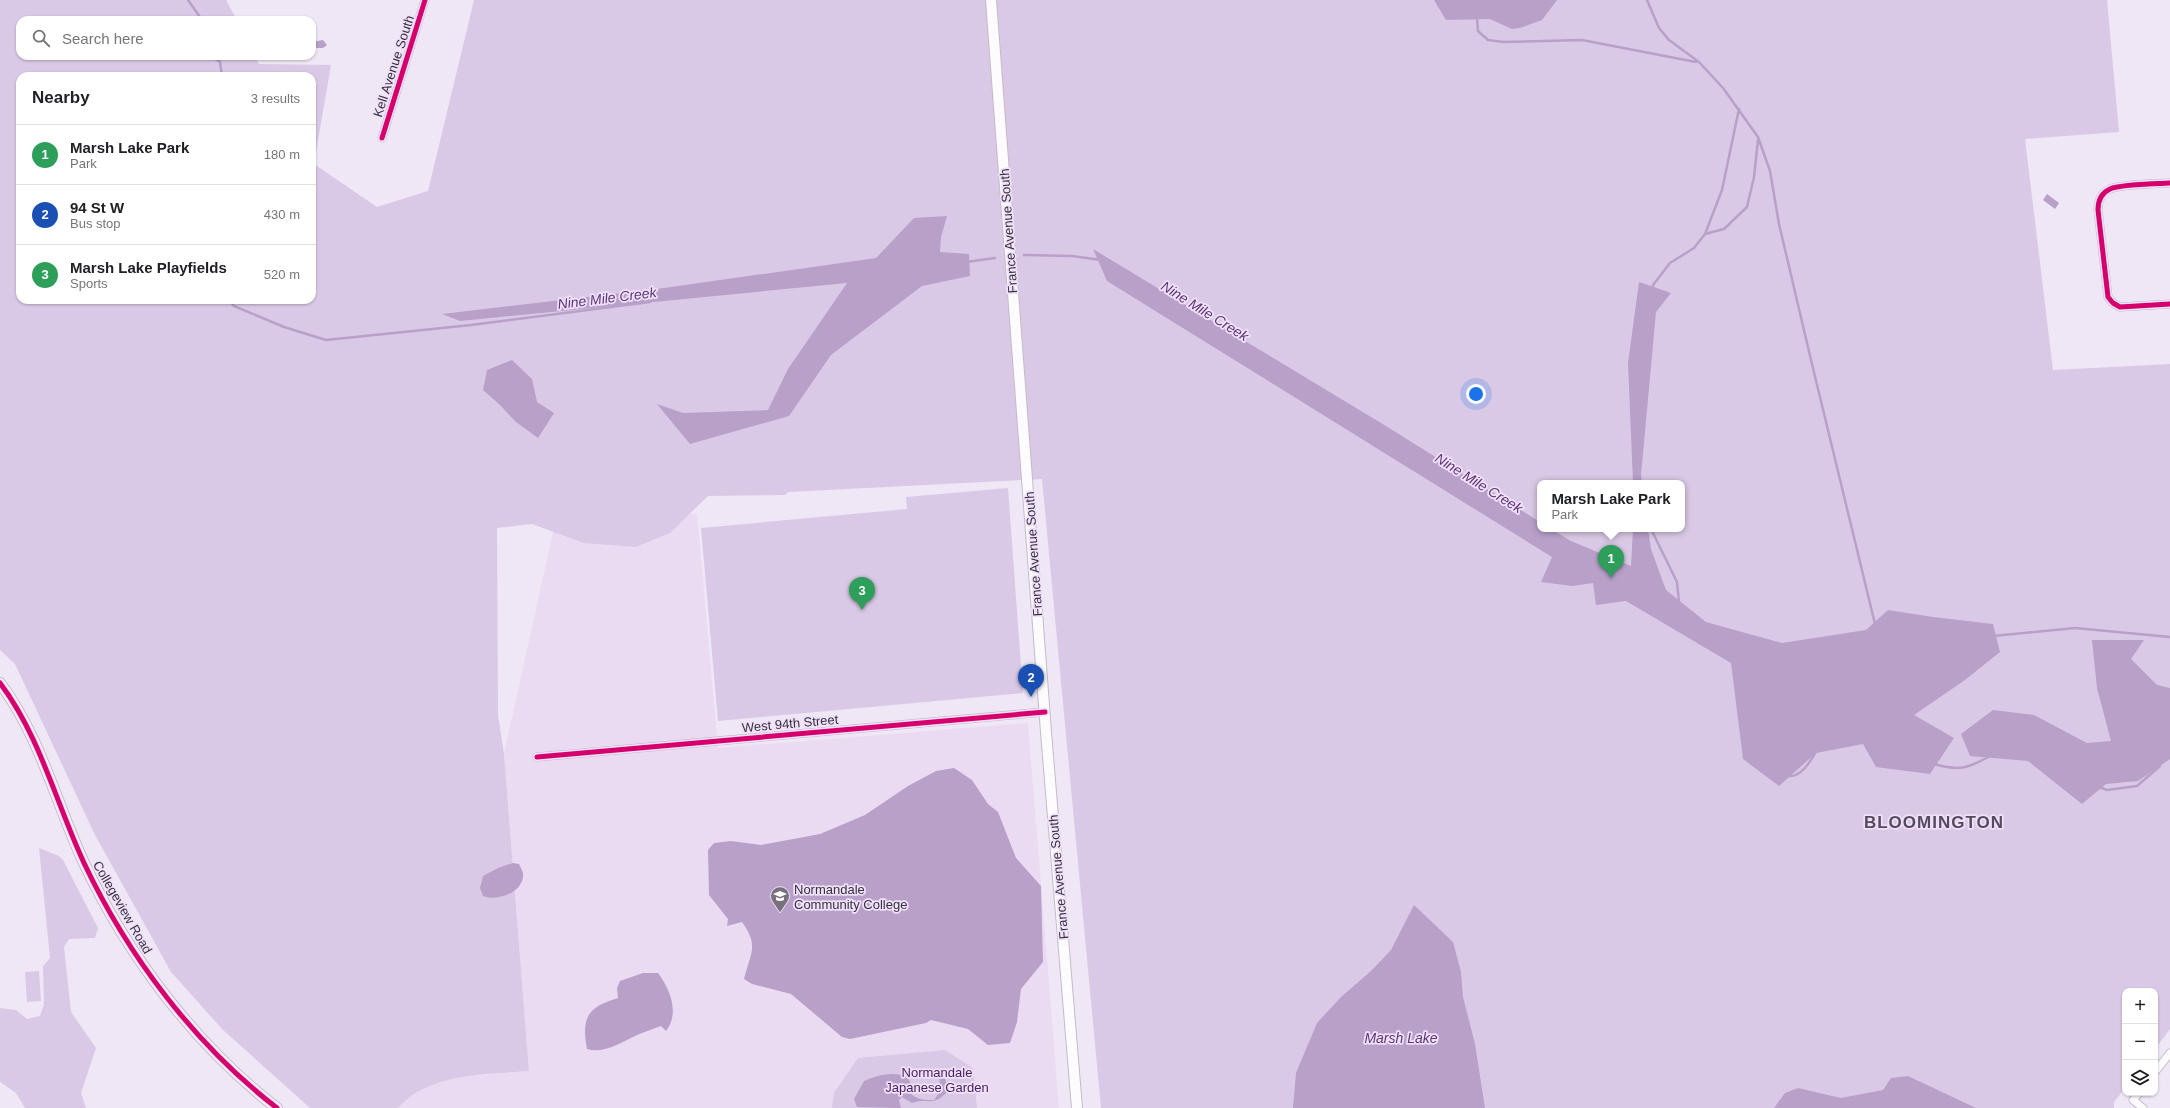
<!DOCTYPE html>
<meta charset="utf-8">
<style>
:root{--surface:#fff;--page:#f2f2f2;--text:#202124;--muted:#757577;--line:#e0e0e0;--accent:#0b8043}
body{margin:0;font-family:Arial,sans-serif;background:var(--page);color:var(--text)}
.controls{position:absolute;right:12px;bottom:12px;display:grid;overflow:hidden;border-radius:8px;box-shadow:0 1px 3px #0004}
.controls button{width:36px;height:36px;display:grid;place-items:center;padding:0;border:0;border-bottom:1px solid var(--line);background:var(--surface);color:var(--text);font:20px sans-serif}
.you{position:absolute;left:1476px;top:394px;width:14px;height:14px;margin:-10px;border:3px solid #fff;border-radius:50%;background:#1a73e8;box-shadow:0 0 0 6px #1a73e833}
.badge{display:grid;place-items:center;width:26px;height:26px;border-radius:50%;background:var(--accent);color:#fff;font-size:13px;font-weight:700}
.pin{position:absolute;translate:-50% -33px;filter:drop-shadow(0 1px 2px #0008)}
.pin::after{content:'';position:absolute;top:21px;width:14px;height:12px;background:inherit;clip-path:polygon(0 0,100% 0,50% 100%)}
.popup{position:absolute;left:1537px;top:480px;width:148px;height:52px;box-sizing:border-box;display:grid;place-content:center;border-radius:8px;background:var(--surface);filter:drop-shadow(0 1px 3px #0005);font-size:13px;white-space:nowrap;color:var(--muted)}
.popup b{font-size:15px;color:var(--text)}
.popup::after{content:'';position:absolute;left:50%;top:100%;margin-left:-8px;border:8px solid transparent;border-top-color:var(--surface)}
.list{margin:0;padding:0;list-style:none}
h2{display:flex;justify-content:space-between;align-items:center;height:52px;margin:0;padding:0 16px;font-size:17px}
h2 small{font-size:13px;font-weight:400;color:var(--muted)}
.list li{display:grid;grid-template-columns:26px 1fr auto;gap:12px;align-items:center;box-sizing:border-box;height:60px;padding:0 16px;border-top:1px solid var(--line)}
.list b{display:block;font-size:15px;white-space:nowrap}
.list p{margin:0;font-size:13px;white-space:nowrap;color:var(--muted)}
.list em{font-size:13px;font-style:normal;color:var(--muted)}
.icon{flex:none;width:22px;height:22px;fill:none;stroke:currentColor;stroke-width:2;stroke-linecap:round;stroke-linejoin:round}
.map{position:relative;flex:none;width:2170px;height:1108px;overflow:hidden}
.search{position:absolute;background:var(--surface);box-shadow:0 1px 3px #0004;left:16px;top:16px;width:300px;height:44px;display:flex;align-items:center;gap:10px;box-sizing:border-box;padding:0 14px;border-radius:12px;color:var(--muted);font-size:15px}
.panel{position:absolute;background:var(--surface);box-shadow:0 1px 3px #0004;left:16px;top:72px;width:300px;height:232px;border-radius:12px}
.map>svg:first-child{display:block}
.built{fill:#eadbf3}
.green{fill:#dac9e6;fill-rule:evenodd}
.water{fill:#b8a0c9}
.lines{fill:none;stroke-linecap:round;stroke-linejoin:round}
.stream{stroke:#b8a0c9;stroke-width:2.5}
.street-casing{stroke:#c2bcc7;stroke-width:9}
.secondary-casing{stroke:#c2bcc7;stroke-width:12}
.street{stroke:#fdfbfe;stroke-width:7}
.secondary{stroke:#fdfbfe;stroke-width:10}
.cycleway-casing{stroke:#f0e1fb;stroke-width:8}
.cycleway{stroke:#d6006c;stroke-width:5}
.labels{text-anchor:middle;stroke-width:3.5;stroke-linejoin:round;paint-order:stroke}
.street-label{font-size:13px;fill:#37323c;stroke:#f0e1fb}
.poi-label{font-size:13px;fill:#37323c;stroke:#f0e1fb;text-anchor:start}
.park-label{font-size:13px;fill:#4a2161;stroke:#f0e1fb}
.water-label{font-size:14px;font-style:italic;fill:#5e3576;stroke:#f0e1fb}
.district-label{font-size:17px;font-weight:bold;letter-spacing:1px;fill:#564a5f;stroke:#f0e1fb}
</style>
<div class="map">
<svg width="2170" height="1108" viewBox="0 0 2170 1108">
<rect width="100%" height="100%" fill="#efe7f5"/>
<path class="built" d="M697,514L718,748L1028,723L1059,1108H398L404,1101L429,1085L460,1077L529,1071L504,754L555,523Z"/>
<path class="green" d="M0,0H226L237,20H20V56H255L259,64L331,65L314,164L377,207L428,191L474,0H2107L2119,132L2025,139L2053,370L2170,364V1029L2155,1049V991H2125V1088L2114,1102V1108H1101L1042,479L788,492L785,495L708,496L670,533L636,547L584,543L532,524L497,528L498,715L504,754L529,1071C485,1075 430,1072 398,1108H310L223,1030L171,972L95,835L15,664L0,650ZM20,76H312V300H20ZM1540,483H1682V529H1540Z
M1008,488L1023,693L718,721L701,528L907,509L906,497Z
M39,848L59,856L63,860L98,928L95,938L69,939L64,947L71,1012L96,1048L81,1093L86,1108H25L16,1093L0,1082V1008L16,1010L27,1019L40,1016L44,1004L43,966L50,958Z
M39,971L41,1001L27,1002L25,972Z
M945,1050L973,1068L977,1108H832L834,1093L858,1058Z"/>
<path class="water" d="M1434,0H1557L1542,20L1520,28L1512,29L1490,19L1446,20Z
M323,40L327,45L323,48H312V42Z
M2047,194L2059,203L2055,209L2043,200Z
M947,216L941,237L940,252L969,254L970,276L922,286L831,355L789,416L690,444L657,404L683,413L768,410L788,369L847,283L460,321L442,314L664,288L876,258L914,218Z
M1093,249L1381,423L1540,522V529H1551L1571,541L1631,566L1633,529H1648L1651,549L1666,590L1706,622L1782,643L1866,630L1888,610L1933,617L1993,624L2000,652L1965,680L1914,715L1954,738L1930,774L1876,767L1863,744L1816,753L1779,786L1743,759L1731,663L1626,601L1596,605L1593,583L1572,586L1541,582L1552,557L1107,281Z
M1639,282L1671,293L1656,312L1641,475L1642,483H1633L1628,363Z
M512,360L532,379L537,402L554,413L538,438L516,422L500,405L483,390L487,370Z
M2092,640H2144L2131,659L2157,685L2170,688V759L2138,781L2106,784L2082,804L2028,761L1970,756L1961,734L1993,710L2034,715L2087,743L2111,741L2097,688Z
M954,768L972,780L988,804L998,812L1016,858L1041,886L1043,962L1021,989L1017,1022L1010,1043L988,1045L968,1029L931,1020L926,1023L850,1039L842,1037L791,994L752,984L744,979C751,952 759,946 742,922L727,926L728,919L709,895L708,850L714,843L731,841L761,845L820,834L865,815L908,786L936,771Z
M513,863L519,864C520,866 522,870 523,873C525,892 497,902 483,896L480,888L483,876L498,868Z
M1414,905L1453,942L1461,972L1463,997L1475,1044L1485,1108H1293L1296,1073L1317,1023L1341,997L1371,971L1391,950Z
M643,973H658C670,989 680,1013 666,1031L661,1026C653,1029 643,1032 635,1036C620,1043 604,1054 587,1049C581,1017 588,1007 618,998L617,988L620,981Z
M940,1070L947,1083L948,1091C933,1108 927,1097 912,1103L902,1097L899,1100L901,1108L857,1107L854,1099L864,1081C880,1073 917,1066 911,1094C918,1100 925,1100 934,1100L939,1093Z
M1908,1076L1976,1108H1774L1785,1093L1798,1088L1841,1098L1883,1090L1891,1078Z"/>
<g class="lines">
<path class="stream" d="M188,0L202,20
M1647,0L1659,28L1669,40L1699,62L1723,88L1758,137L1770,171L1779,224L1811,360L1875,624
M1477,19L1478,31L1488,40L1503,42L1582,40L1696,62
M211,56L220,62L222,76
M1705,234L1724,229L1747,207L1754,177L1758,140
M1024,255L1072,256L1101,260
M966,262L995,258
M1653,289V285L1670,263L1694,248L1705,234L1722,190L1739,109
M229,300L234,306L284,327L326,340L471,325L650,302
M1651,529L1677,582L1679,602
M1993,636L2075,628L2170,637
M1934,764C1959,771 1967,769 1990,756
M1789,776C1802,777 1811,760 1817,750
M2099,787L2107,790L2137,786L2160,766"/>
<defs>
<path id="street" d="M382,138L425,0
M2170,183C2155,184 2122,184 2110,189C2101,193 2098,201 2098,210L2108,297L2113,303L2120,307L2170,304
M537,757L1045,712
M2155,1072L2170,1053
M2139,1093L2133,1100L2143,1108"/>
<path id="secondary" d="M991,0L1046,732L1077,1108
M0,683C40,736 56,803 84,863C128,956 195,1045 277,1108"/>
</defs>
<use href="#street" class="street-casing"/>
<use href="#secondary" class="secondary-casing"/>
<use href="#street" class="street"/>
<use href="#secondary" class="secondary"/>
<defs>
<path id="cycleway" d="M382,138L425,0
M2170,183C2155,184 2122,184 2110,189C2101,193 2098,201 2098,210L2108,297L2113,303L2120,307L2170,304
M0,683C40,736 56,803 84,863C128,956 195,1045 277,1108
M537,757L1045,712"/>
</defs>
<use href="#cycleway" class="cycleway-casing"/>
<use href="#cycleway" class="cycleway"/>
</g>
<defs>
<symbol id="university-pin" viewBox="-11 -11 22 30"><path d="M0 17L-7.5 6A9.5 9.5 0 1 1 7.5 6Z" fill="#77717d" stroke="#f0e1fb"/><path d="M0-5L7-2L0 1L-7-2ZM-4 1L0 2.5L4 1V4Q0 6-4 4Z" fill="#fff"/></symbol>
</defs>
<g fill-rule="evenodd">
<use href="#university-pin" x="769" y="885" width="22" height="30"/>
</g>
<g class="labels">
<g class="street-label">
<text transform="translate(393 66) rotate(-72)" y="5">Kell Avenue South</text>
<text transform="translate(1008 231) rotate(-94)" y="5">France Avenue South</text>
<text transform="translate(1033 554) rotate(-94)" y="5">France Avenue South</text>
<text transform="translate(790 723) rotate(-5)" y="5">West 94th Street</text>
<text transform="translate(1058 877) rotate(-95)" y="5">France Avenue South</text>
<text transform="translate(123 907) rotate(60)" y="5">Collegeview Road</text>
</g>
<g class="poi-label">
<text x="794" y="894">Normandale<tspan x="794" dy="15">Community College</tspan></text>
</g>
<g class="park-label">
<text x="937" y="1077">Normandale<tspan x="937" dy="15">Japanese Garden</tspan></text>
</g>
<g class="water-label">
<text transform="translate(607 298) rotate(-7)" y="5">Nine Mile Creek</text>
<text transform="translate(1205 311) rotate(32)" y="5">Nine Mile Creek</text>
<text transform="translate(1479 483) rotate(32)" y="5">Nine Mile Creek</text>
<text x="1401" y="1043">Marsh Lake</text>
</g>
<g class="district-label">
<text x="1934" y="828">BLOOMINGTON</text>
</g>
</g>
</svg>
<div class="controls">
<button>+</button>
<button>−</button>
<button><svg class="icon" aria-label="layers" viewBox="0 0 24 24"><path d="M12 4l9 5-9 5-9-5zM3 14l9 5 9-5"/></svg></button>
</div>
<div class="you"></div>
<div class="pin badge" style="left:1611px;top:578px;background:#2e9e5b">1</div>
<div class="popup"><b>Marsh Lake Park</b>Park</div>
<div class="pin badge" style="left:1031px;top:697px;background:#1a4fb4">2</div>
<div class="pin badge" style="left:862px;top:610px;background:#2e9e5b">3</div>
<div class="search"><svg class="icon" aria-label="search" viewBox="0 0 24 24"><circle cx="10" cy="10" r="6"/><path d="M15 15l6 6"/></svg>Search here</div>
<section class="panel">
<h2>Nearby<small>3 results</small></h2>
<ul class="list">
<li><span class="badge" style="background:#2e9e5b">1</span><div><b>Marsh Lake Park</b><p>Park</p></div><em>180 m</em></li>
<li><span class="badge" style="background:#1a4fb4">2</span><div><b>94 St W</b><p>Bus stop</p></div><em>430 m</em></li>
<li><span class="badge" style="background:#2e9e5b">3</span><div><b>Marsh Lake Playfields</b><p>Sports</p></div><em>520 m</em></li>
</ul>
</section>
</div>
